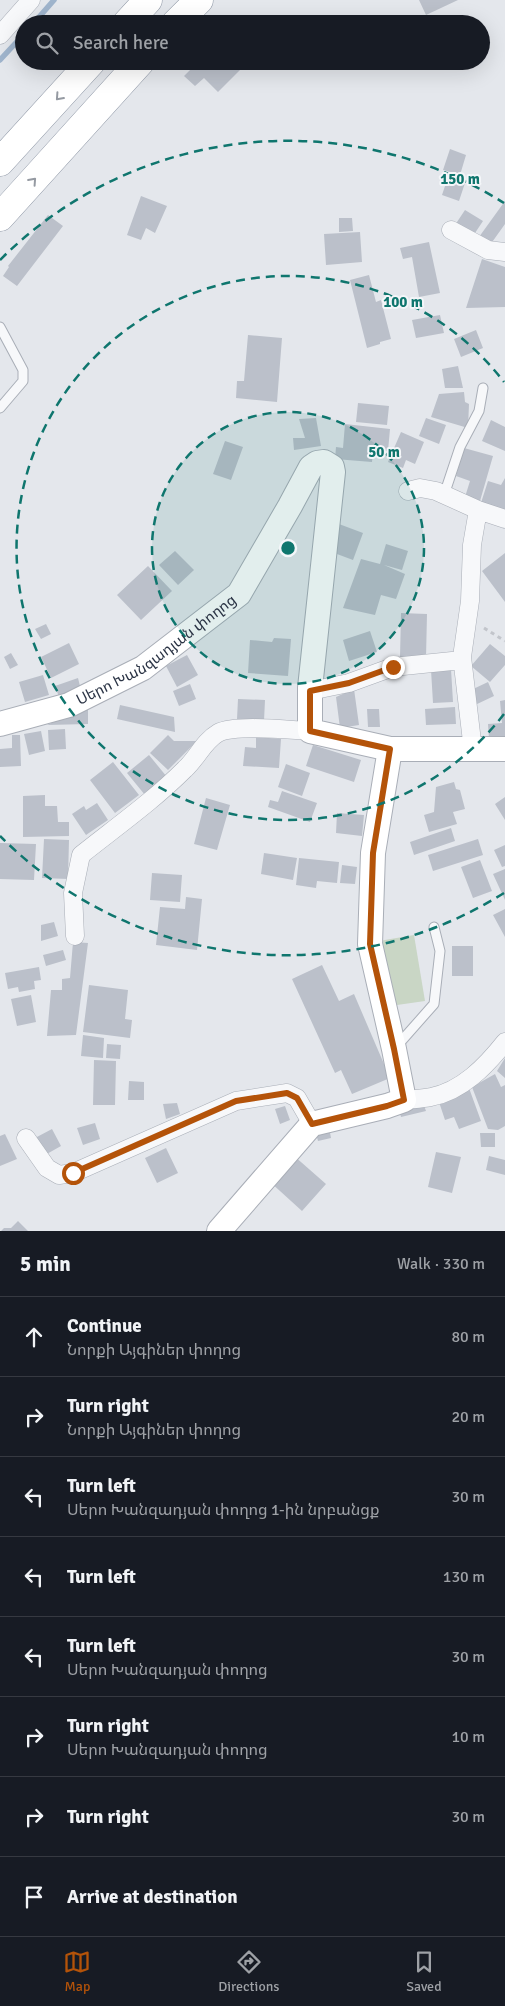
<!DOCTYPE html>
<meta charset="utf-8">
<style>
:root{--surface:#171b24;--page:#242831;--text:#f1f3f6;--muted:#9ea1a6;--line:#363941;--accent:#b45309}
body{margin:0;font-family:Signika,"Noto Sans Armenian",sans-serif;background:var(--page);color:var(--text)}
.stop{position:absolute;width:15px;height:15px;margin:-11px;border:4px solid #b45309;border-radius:50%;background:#fff}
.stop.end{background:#b45309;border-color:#fff;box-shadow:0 1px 5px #0008}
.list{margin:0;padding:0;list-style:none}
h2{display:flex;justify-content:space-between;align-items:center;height:65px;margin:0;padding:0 20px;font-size:21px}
h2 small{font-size:16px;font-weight:400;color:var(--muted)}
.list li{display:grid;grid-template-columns:32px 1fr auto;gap:15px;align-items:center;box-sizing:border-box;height:80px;padding:0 20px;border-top:1px solid var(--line)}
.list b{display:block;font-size:19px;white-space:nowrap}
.list p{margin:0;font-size:16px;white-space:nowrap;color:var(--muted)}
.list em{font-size:16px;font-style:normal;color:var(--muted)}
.icon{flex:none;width:28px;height:28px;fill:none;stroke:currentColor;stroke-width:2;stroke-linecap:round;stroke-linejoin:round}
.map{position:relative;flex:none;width:505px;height:1231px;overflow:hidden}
.search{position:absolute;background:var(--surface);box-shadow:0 5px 20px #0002;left:15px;right:15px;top:15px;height:55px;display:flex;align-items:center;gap:12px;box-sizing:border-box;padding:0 18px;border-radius:28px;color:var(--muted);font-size:19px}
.sheet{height:705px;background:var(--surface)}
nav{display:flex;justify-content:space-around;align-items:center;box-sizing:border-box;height:70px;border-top:1px solid var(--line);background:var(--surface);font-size:14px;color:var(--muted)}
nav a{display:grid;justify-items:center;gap:2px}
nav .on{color:var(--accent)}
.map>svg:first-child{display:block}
.green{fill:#c9d6c5}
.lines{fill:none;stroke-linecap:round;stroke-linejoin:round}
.stream{stroke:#9fb4cc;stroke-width:5.5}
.building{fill:#bbc0ca}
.lane-casing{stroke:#a9aeb7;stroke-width:11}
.street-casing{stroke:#a9aeb7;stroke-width:19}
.secondary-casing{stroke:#a9aeb7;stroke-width:26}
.highway-casing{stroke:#8b94a3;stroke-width:29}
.path{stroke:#c2c5cb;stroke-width:3;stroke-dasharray:4 4;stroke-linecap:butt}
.lane{stroke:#f7f8fa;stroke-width:9}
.street{stroke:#f7f8fa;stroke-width:18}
.secondary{stroke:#fff;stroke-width:24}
.highway{stroke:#fff;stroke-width:28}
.oneway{stroke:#959aa2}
.route{stroke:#b45309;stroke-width:6}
.ring{fill:none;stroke:#0f766e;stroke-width:2.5;stroke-dasharray:9 6}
.labels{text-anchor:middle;stroke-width:4;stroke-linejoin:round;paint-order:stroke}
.street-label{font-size:15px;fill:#2b3445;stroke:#f4f6f9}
.centre{fill:#0f766e;stroke:#f4f6f9;stroke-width:2.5}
.ring-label{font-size:15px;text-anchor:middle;font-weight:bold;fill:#0f766e;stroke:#f4f6f9;stroke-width:4;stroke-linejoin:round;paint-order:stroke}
</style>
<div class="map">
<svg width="505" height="1231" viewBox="0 0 505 1231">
<rect width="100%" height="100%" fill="#e4e7ec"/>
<path class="green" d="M414,935L425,1001L390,1006L379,941Z"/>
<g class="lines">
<path class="stream" d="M33,24L54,0
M0,60L24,34"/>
</g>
<path class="building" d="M419,0H458L426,15Z
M199,61H243L246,64L218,92L204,78L195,86L184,76Z
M450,149L466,155L460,175L443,170Z
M449,174L466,180L459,201L442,195Z
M141,196L167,206L155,233L146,228L141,240L127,235Z
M505,201V224L490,245L479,237Z
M465,210L483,221L473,236L455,225Z
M48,215L63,226L17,286L3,276L9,267L8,266Z
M339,218H352L353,231L339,232Z
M360,232L362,262L326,265L324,234Z
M429,242L440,293L419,297L412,257L403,259L400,248Z
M482,259L505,267V307L466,308Z
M369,275L376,302L381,300L391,339L380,342V344L367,348L350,280Z
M440,315L444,333L416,338L412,320Z
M476,330L483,348L461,357L454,339Z
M248,335L282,338L277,402L236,398L237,381H244Z
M458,366L463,388H445L442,369Z
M464,392L465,402L469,404L468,428L431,417L439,394Z
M358,403L389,406L387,425L356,422Z
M316,418L321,446L294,450L293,438H305L299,419Z
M426,418L446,425L439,444L419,436Z
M491,420L505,427V451L482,441Z
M345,424L390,429L388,451L373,450L372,462L335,459L336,447L343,448Z
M401,432L424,442L415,464L406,460L403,468L388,462Z
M225,441L243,447L231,480L213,474Z
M464,448L493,456L480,501L465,497L470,481L456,476Z
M505,478V513L480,506L488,481L501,485Z
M339,524L363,533L353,560L329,551Z
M386,544L408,551L402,570L384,565L405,574L396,599L381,595L375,615L343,608L361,559L380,564Z
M175,551L194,570L178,585L159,565Z
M505,553V602L482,571Z
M148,566L172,591L141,620L117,595Z
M401,613L427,614L426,658L400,657Z
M46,624L51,634L41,639L35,629Z
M370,631L377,652L349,661L343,640Z
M274,638L291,639L288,676L248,673L250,640L272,642Z
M69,643L79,664L51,678L41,657Z
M490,644L505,656V665L490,682L471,666Z
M11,653L18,665L10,669L4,657Z
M187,655L198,675L177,687L166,666Z
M451,669L453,702L433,703L431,670Z
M43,675L49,695L25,702L19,682Z
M78,678L81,690L59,697L55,686Z
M488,682L494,696L475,705L469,691Z
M190,684L196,699L179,706L173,691Z
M354,689L359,725L340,728L336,697Z
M238,699L265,700L264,721L237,719Z
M505,700V738L489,739L488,724L502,723L500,701Z
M120,705L174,717L175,732L117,719Z
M88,706V724L47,725Z
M455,707L456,724L426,725L425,709Z
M367,709H379L380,727H368Z
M65,729L66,749L49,750L48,730Z
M41,731L45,751L29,755L24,734Z
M12,735H20L21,766L0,767V749L12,748Z
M168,735L174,741H197L168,770L150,753Z
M256,737L281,739L279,768L243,766L245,747L256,748Z
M313,745L361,760L354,782L306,766Z
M149,755L167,777L145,795L127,773Z
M113,762L139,795L115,813L90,780Z
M286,764L310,773L302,796L278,787Z
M454,782L456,789L460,790L465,809L453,812L457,824L429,832L424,815L434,812L436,787Z
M282,791L317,803L310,822L268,807L270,800L278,802Z
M45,795V806H57L58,822H69V836L23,837V796Z
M505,797V820L495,804Z
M206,798L230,805L217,850L194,844Z
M97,803L108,820L86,835L72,814L84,806L86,810Z
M337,813L364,815L362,836L336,833Z
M451,828L455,841L414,855L410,842Z
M44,839L69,840L68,879L42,878Z
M478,839L483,855L433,871L428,855Z
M0,843L36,844L34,880L0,879Z
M505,845V866L502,867L494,850Z
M264,853L297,858L293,880L261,874Z
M299,858L339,862L337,883L317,881L316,888L296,885Z
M480,860L492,891L473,898L461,867Z
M342,865L357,867L355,884L340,883Z
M505,869V900L493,874Z
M152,873L182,875L180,902L150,900Z
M186,897L202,899L197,950L156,945L160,907L185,909Z
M505,909V937L493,915Z
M54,922L58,936L41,941V925Z
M73,942L88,943L76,1035L47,1036L51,990H62V979L70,978Z
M452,946H473V976H452Z
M63,950L66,960L46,966L43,955Z
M322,965L339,1001L354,994L390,1078L352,1094L341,1070L335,1073L292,979Z
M39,967L41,980L34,981L35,989L19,992L18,987L8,989L5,973Z
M89,985L128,990L125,1019L132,1020L130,1038L83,1032Z
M31,995L36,1022L17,1026L11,999Z
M83,1035L104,1038L103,1058L81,1056Z
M107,1044L121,1045L120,1059L106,1058Z
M505,1058V1078L497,1071Z
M94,1060L116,1061L115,1105H93Z
M495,1074L501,1087L505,1085V1126L498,1130L488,1129L472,1087Z
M129,1081L144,1082V1100H128Z
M469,1088L481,1121L459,1129L454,1117L445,1120L438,1099Z
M177,1103L180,1114L166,1119L163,1104Z
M423,1103L426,1111L401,1117L399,1109Z
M285,1106L290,1120L280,1124L275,1109Z
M95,1123L100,1139L83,1145L77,1128Z
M329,1127L331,1138L318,1141L315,1130Z
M52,1129L61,1146L45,1155L35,1138Z
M480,1133H495V1147H481Z
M5,1134L17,1159L0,1166V1136Z
M166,1148L178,1173L157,1183L145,1158Z
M436,1152L461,1157L452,1193L428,1187Z
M293,1155L326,1184L302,1211L269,1181Z
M489,1156L505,1160V1175L486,1170Z
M18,1221L28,1231H1L4,1228H11Z"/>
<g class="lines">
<defs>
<path id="lane" d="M0,327L23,370V381L0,408
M444,495L460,447L479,411L483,388
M396,1047L434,1004L440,951L434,927"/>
<path id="street" d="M0,35L31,0
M451,230L488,250L505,252
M408,491L420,488L436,491L478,510L505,519
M310,691L349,683L393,667L462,660
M473,750L462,657L470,601L472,545L478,510
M75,936L73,893L81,855C116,827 153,801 185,769C197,758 204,741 218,733C235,724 289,730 310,731
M404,1100C413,1099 422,1099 431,1097C462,1091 486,1066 505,1042
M26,1138L47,1168L59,1175L73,1173L236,1101L287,1093L297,1098L312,1124"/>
<g id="secondary">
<path id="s1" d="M0,724L69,705L143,668L239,594L290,506L311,467L317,463L324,462L332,467L333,472L310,688V731L390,749H505"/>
<path d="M219,1231L312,1124L387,1106L404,1100L394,1049L370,944L373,853L390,749"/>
</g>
<path id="highway" d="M126,24L148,0
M175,24L199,0
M0,162L92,61
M0,217L141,61"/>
</defs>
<use href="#lane" class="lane-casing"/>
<use href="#street" class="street-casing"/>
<use href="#secondary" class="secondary-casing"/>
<use href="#highway" class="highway-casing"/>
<path class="path" d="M484,628L505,641"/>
<use href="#lane" class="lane"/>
<use href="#street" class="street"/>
<use href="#secondary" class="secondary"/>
<use href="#highway" class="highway"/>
</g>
<defs><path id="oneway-chevron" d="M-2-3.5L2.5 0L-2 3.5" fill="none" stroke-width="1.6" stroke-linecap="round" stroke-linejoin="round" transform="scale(1.25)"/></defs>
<g class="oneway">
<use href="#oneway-chevron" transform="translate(59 97) rotate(132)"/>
<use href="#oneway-chevron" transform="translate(33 181) rotate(-48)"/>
</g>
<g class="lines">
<path class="route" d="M73,1173L236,1101L287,1093L297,1098L312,1124L387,1106L404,1100L394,1049L370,944L373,853L390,749L310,731V691L349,683L393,667"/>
</g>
<circle cx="288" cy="548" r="136" fill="#0f766e" fill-opacity=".12"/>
<g class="ring">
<circle cx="288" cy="548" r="136"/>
<path d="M504 714A272 272 0 1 1 504 382"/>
<path d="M504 893A407 407 0 0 1 0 836M0 260A407 407 0 0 1 504 203"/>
</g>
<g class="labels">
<g class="street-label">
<text dy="5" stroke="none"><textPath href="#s1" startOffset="175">Սերո Խանզադյան փողոց</textPath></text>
</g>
</g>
<circle cx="288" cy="548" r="8" class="centre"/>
<g class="ring-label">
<text x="460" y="184">150 m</text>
<text x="403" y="307">100 m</text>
<text x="384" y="457">50 m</text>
</g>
</svg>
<div class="stop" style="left:73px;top:1173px"></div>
<div class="stop end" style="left:393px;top:667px"></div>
<div class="search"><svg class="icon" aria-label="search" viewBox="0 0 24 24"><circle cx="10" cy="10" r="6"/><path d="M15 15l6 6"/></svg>Search here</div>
</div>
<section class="sheet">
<h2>5 min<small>Walk · 330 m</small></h2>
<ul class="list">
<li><svg class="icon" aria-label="ahead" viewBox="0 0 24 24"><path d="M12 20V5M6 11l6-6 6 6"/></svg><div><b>Continue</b><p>Նորքի Այգիներ փողոց</p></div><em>80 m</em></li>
<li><svg class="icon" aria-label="right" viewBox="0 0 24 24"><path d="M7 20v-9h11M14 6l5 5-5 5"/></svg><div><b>Turn right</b><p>Նորքի Այգիներ փողոց</p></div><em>20 m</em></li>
<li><svg class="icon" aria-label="left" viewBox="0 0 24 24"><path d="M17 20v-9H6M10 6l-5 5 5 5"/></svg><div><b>Turn left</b><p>Սերո Խանզադյան փողոց 1-ին նրբանցք</p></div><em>30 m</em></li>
<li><svg class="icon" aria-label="left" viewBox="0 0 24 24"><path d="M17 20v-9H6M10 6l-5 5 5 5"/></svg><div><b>Turn left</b></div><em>130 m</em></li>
<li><svg class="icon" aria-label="left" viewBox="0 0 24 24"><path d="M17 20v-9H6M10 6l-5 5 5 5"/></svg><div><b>Turn left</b><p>Սերո Խանզադյան փողոց</p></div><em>30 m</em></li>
<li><svg class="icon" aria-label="right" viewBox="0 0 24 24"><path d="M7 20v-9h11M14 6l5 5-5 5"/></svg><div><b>Turn right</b><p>Սերո Խանզադյան փողոց</p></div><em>10 m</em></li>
<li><svg class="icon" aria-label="right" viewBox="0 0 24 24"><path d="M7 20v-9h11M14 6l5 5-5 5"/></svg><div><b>Turn right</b></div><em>30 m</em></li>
<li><svg class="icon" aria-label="arrive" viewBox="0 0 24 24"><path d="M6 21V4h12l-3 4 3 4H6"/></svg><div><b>Arrive at destination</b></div></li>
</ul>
</section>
<nav>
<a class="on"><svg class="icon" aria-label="map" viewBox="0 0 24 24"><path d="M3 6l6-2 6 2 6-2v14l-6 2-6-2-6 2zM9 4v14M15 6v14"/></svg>Map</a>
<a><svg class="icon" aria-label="directions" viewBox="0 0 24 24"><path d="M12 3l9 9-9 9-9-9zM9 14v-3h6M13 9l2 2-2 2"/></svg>Directions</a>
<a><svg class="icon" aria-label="saved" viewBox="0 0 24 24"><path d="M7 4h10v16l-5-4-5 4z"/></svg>Saved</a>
</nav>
